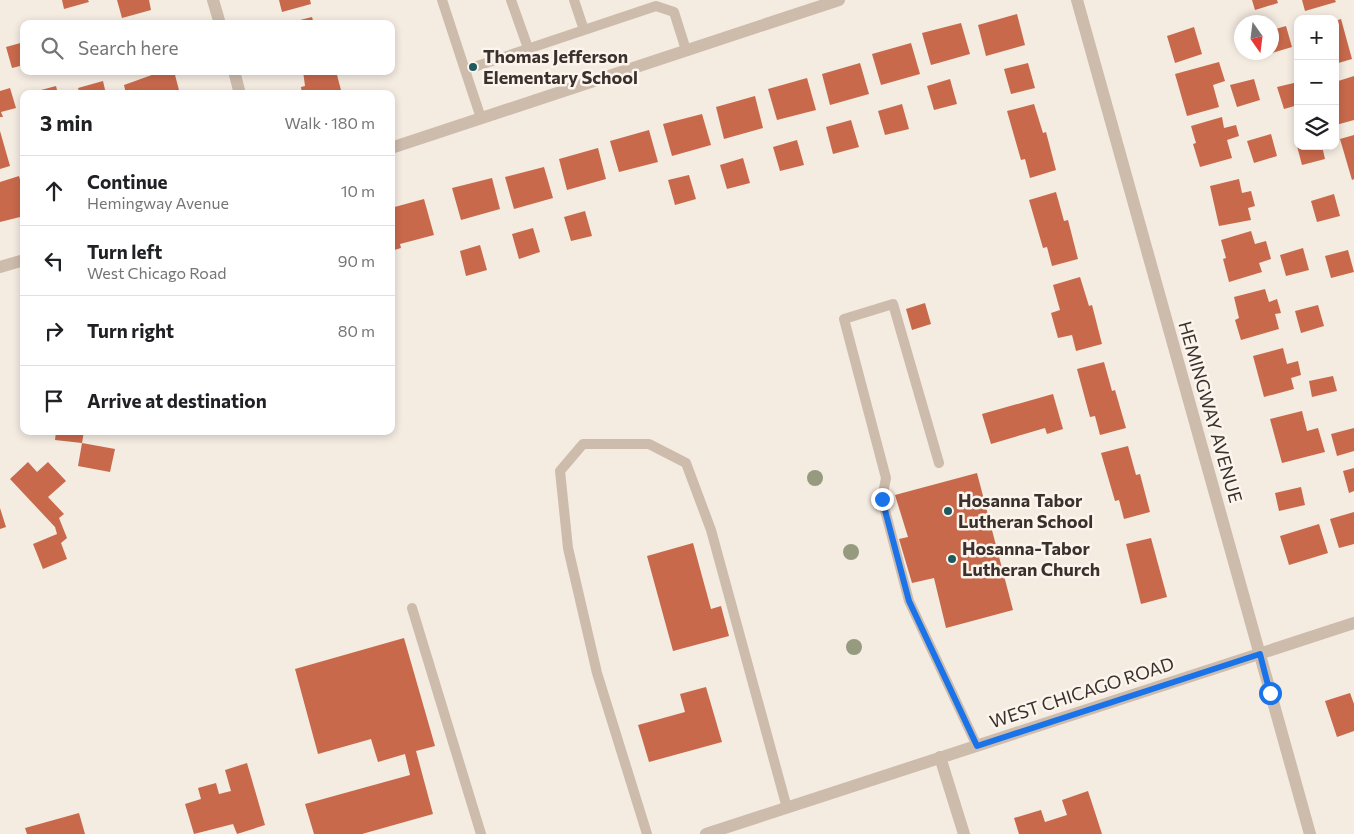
<!DOCTYPE html>
<meta charset="utf-8">
<style>
:root{--surface:#fff;--page:#f2f2f2;--text:#202124;--muted:#757577;--line:#e0e0e0}
body{margin:0;font-family:Commissioner,sans-serif;background:var(--page);color:var(--text)}
.controls{position:absolute;right:15px;top:15px;display:grid;overflow:hidden;border-radius:10px;box-shadow:0 2px 8px #0003}
.controls button{width:45px;height:45px;display:grid;place-items:center;padding:0;border:0;border-bottom:1px solid var(--line);background:var(--surface);color:var(--text);font:25px sans-serif}
.compass{position:absolute;left:1234px;top:15px;width:45px;height:45px;border-radius:50%;background:var(--surface);box-shadow:0 2px 8px #0003;rotate:166deg}
.stop{position:absolute;width:15px;height:15px;margin:-11px;border:4px solid #1a73e8;border-radius:50%;background:#fff}
.stop.end{background:#1a73e8;border-color:#fff;box-shadow:0 1px 5px #0008}
.list{margin:0;padding:0;list-style:none}
h2{display:flex;justify-content:space-between;align-items:center;height:65px;margin:0;padding:0 20px;font-size:21px}
h2 small{font-size:16px;font-weight:400;color:var(--muted)}
.list li{display:grid;grid-template-columns:32px 1fr auto;gap:15px;align-items:center;box-sizing:border-box;height:70px;padding:0 20px;border-top:1px solid var(--line)}
.list b{display:block;font-size:19px;white-space:nowrap}
.list p{margin:0;font-size:16px;white-space:nowrap;color:var(--muted)}
.list em{font-size:16px;font-style:normal;color:var(--muted)}
.icon{flex:none;width:28px;height:28px;fill:none;stroke:currentColor;stroke-width:2;stroke-linecap:round;stroke-linejoin:round}
.map{position:relative;flex:none;width:1354px;height:834px;overflow:hidden}
.search{position:absolute;background:var(--surface);box-shadow:0 2px 8px #0003;left:20px;top:20px;width:375px;height:55px;display:flex;align-items:center;gap:12px;box-sizing:border-box;padding:0 18px;border-radius:10px;color:var(--muted);font-size:19px}
.panel{position:absolute;background:var(--surface);box-shadow:0 2px 8px #0003;left:20px;top:90px;width:375px;height:345px;border-radius:10px}
.map>svg:first-child{display:block}
.building{fill:#c8694b}
.lines{fill:none;stroke-linecap:round;stroke-linejoin:round}
.service{stroke:#cdbbac;stroke-width:10}
.minor{stroke:#cdbbac;stroke-width:12}
.tertiary{stroke:#cdbbac;stroke-width:12}
.tree{fill:#969b7f}
.route{stroke:#1a73e8;stroke-width:6}
.poi-dot{fill:#1f5a5e;stroke:#fbf5ee;stroke-width:2}
.labels{text-anchor:middle;stroke-width:5;stroke-linejoin:round;paint-order:stroke}
.poi-label{font-size:18px;font-weight:bold;fill:#3b302b;stroke:#fbf5ee;text-anchor:start}
.street-label{font-size:18px;fill:#3b302b;stroke:#fbf5ee}
</style>
<div class="map">
<svg width="1354" height="834" viewBox="0 0 1354 834">
<rect width="100%" height="100%" fill="#f4ebe1"/>
<path class="building" d="M62,0H88L89,2L64,9Z
M117,0H149L151,10L122,18Z
M279,0H310L311,4L282,12Z
M1252,0H1277L1278,3L1255,10Z
M1302,0H1335L1336,2L1305,11Z
M1017,14L1025,45L986,56L978,25Z
M312,17L314,24H288V23Z
M1341,19L1352,59L1335,64V21Z
M159,20L160,24H146V23Z
M961,23L970,54L931,65L922,33Z
M1286,26L1292,47L1272,53V30Z
M1194,27L1202,54L1175,63L1167,36Z
M24,42V65L12,68L6,47Z
M911,43L920,74L881,85L872,54Z
M1219,62L1225,81L1213,85L1219,107L1187,116L1175,74Z
M860,63L869,94L830,105L822,74Z
M1028,63L1035,88L1011,94L1004,69Z
M163,71H174L180,94H126L124,85Z
M303,71H336L342,94H302L301,87L305,86Z
M1354,76V120L1336,125L1335,82Z
M807,78L816,110L777,120L768,89Z
M950,79L957,104L934,110L927,86Z
M1254,79L1260,100L1237,107L1230,85Z
M103,81L106,94H80L78,88Z
M1298,82V105L1284,109L1277,87Z
M56,86L58,94H30V93Z
M10,88L16,108L1,112L3,117H0V91Z
M755,96L763,128L724,139L716,107Z
M902,104L909,129L885,135L878,111Z
M1034,104L1043,133L1046,132L1056,170L1030,178L1025,159L1021,160L1007,111Z
M702,114L711,145L672,156L663,124Z
M1222,117L1224,128L1236,125L1239,136L1227,140L1232,158L1200,167L1193,144L1196,143L1191,126Z
M851,120L859,147L833,154L826,127Z
M649,130L658,162L619,172L610,141Z
M0,131L10,166L0,169Z
M1271,134L1277,156L1254,163L1247,141Z
M1354,135V179L1352,180L1340,139Z
M797,140L804,165L780,171L773,147Z
M1297,146H1322L1325,159L1302,165Z
M598,148L606,179L567,190L559,159Z
M743,158L750,183L727,189L720,165Z
M544,167L553,198L514,209L505,177Z
M689,175L696,199L675,205L668,180Z
M19,176L24,193V216L0,222V182Z
M492,178L500,209L461,220L452,188Z
M1239,179L1242,193L1251,191L1255,206L1248,208L1251,220L1219,226L1210,186Z
M1056,192L1064,221L1068,220L1078,259L1052,266L1047,247L1043,248L1029,200Z
M1334,194L1340,216L1317,222L1311,201Z
M424,199L434,235L400,244L401,248L391,251V208Z
M585,211L592,236L571,241L564,217Z
M533,228L540,252L519,259L512,234Z
M1251,231L1255,244L1266,241L1271,259L1259,263L1262,272L1229,282L1223,259L1226,258L1221,240Z
M480,245L487,270L466,276L460,251Z
M1303,248L1309,270L1286,276L1280,255Z
M1348,250L1354,272L1331,278L1325,256Z
M1080,277L1089,306L1092,305L1102,344L1076,351L1072,335L1058,338L1051,313L1060,310L1053,285Z
M1265,289L1269,302L1277,299L1281,313L1275,314L1279,329L1241,340L1235,320L1239,318L1234,297Z
M925,303L931,324L912,330L906,309Z
M1318,305L1324,326L1301,333L1295,311Z
M1283,348L1287,364L1298,361L1301,375L1291,378L1294,389L1264,397L1253,356Z
M1104,362L1112,391L1115,390L1126,428L1100,435L1095,416L1090,417L1077,369Z
M1333,376L1337,391L1312,397L1309,381Z
M1053,394L1063,429L1047,434L1045,428L991,444L982,414Z
M1302,411L1307,431L1318,428L1325,452L1282,463L1270,419Z
M1354,428V451L1337,456L1331,434Z
M56,431H84L82,443L115,449L110,472L78,466L82,443L55,440Z
M1128,446L1136,475L1140,474L1150,512L1124,519L1119,500L1115,501L1101,453Z
M28,462L37,472L48,462L66,481L48,497L64,514L59,518L67,538L61,543L67,559L43,569L33,544L57,534L55,527L10,479Z
M1354,468V491L1349,493L1343,471Z
M977,473L1013,610L946,628L934,578L912,583L899,539L908,537L895,495Z
M1301,487L1305,505L1279,511L1275,493Z
M0,508L6,527L0,529Z
M1354,512V544L1339,548L1330,519Z
M1319,524L1328,553L1289,565L1280,536Z
M1151,538L1167,597L1141,604L1126,544Z
M693,543L711,609L721,606L729,636L673,651L647,556Z
M404,638L435,746L416,751L433,814L362,834H314L305,804L410,775L405,754L378,762L371,739L318,754L295,669Z
M706,687L722,742L649,762L638,725L685,712L680,694Z
M1350,693L1354,704V731L1337,737L1325,701Z
M247,763L265,825L237,834L233,824L194,834L185,804L201,799L198,788L216,783L219,794L231,791L225,770Z
M1088,791L1102,834H1019L1014,818L1041,810L1045,822L1067,815L1062,800Z
M79,813L85,834H27L25,828Z"/>
<g class="lines">
<path class="service" d="M442,0L465,70L656,6L674,12L686,50
M511,0L528,48
M574,0L584,30
M465,70L481,118
M939,463L893,304L844,319L886,478L882,499L909,601L977,746
M412,608L481,834
M647,834L597,673L568,548L560,471L583,444H649L686,463L711,530L787,808"/>
<path class="minor" d="M213,0L220,24
M1077,0L1310,834
M234,71L240,94
M391,148L839,0
M0,267L24,260
M940,757L964,834"/>
<path class="tertiary" d="M706,834L1354,623"/>
</g>
<g class="tree">
<circle cx="815" cy="478" r="8"/>
<circle cx="851" cy="552" r="8"/>
<circle cx="854" cy="647" r="8"/>
</g>
<g class="lines">
<path class="route" d="M882,499L909,601L977,746L1260,654L1270,693"/>
</g>
<g class="poi-dot">
<circle cx="473" cy="67" r="5"/>
<circle cx="948" cy="511" r="5"/>
<circle cx="952" cy="559" r="5"/>
</g>
<g class="labels">
<g class="poi-label">
<text x="483" y="63">Thomas Jefferson<tspan x="483" dy="21">Elementary School</tspan></text>
<text x="958" y="507">Hosanna Tabor<tspan x="958" dy="21">Lutheran School</tspan></text>
<text x="962" y="555">Hosanna-Tabor<tspan x="962" dy="21">Lutheran Church</tspan></text>
</g>
<g class="street-label">
<text transform="translate(1210 412) rotate(74)" y="6">HEMINGWAY AVENUE</text>
<text transform="translate(1082 693) rotate(-18)" y="6">WEST CHICAGO ROAD</text>
</g>
</g>
</svg>
<div class="controls">
<button>+</button>
<button>−</button>
<button><svg class="icon" aria-label="layers" viewBox="0 0 24 24"><path d="M12 4l9 5-9 5-9-5zM3 14l9 5 9-5"/></svg></button>
</div>
<svg class="compass" viewBox="-18 -18 36 36"><path d="M0-13l5 13h-10z" fill="#e53935"/><path d="M0 13l5-13h-10z" fill="#757577"/></svg>
<div class="stop" style="left:1270px;top:693px"></div>
<div class="stop end" style="left:882px;top:499px"></div>
<div class="search"><svg class="icon" aria-label="search" viewBox="0 0 24 24"><circle cx="10" cy="10" r="6"/><path d="M15 15l6 6"/></svg>Search here</div>
<section class="panel">
<h2>3 min<small>Walk · 180 m</small></h2>
<ul class="list">
<li><svg class="icon" aria-label="ahead" viewBox="0 0 24 24"><path d="M12 20V5M6 11l6-6 6 6"/></svg><div><b>Continue</b><p>Hemingway Avenue</p></div><em>10 m</em></li>
<li><svg class="icon" aria-label="left" viewBox="0 0 24 24"><path d="M17 20v-9H6M10 6l-5 5 5 5"/></svg><div><b>Turn left</b><p>West Chicago Road</p></div><em>90 m</em></li>
<li><svg class="icon" aria-label="right" viewBox="0 0 24 24"><path d="M7 20v-9h11M14 6l5 5-5 5"/></svg><div><b>Turn right</b></div><em>80 m</em></li>
<li><svg class="icon" aria-label="arrive" viewBox="0 0 24 24"><path d="M6 21V4h12l-3 4 3 4H6"/></svg><div><b>Arrive at destination</b></div></li>
</ul>
</section>
</div>
